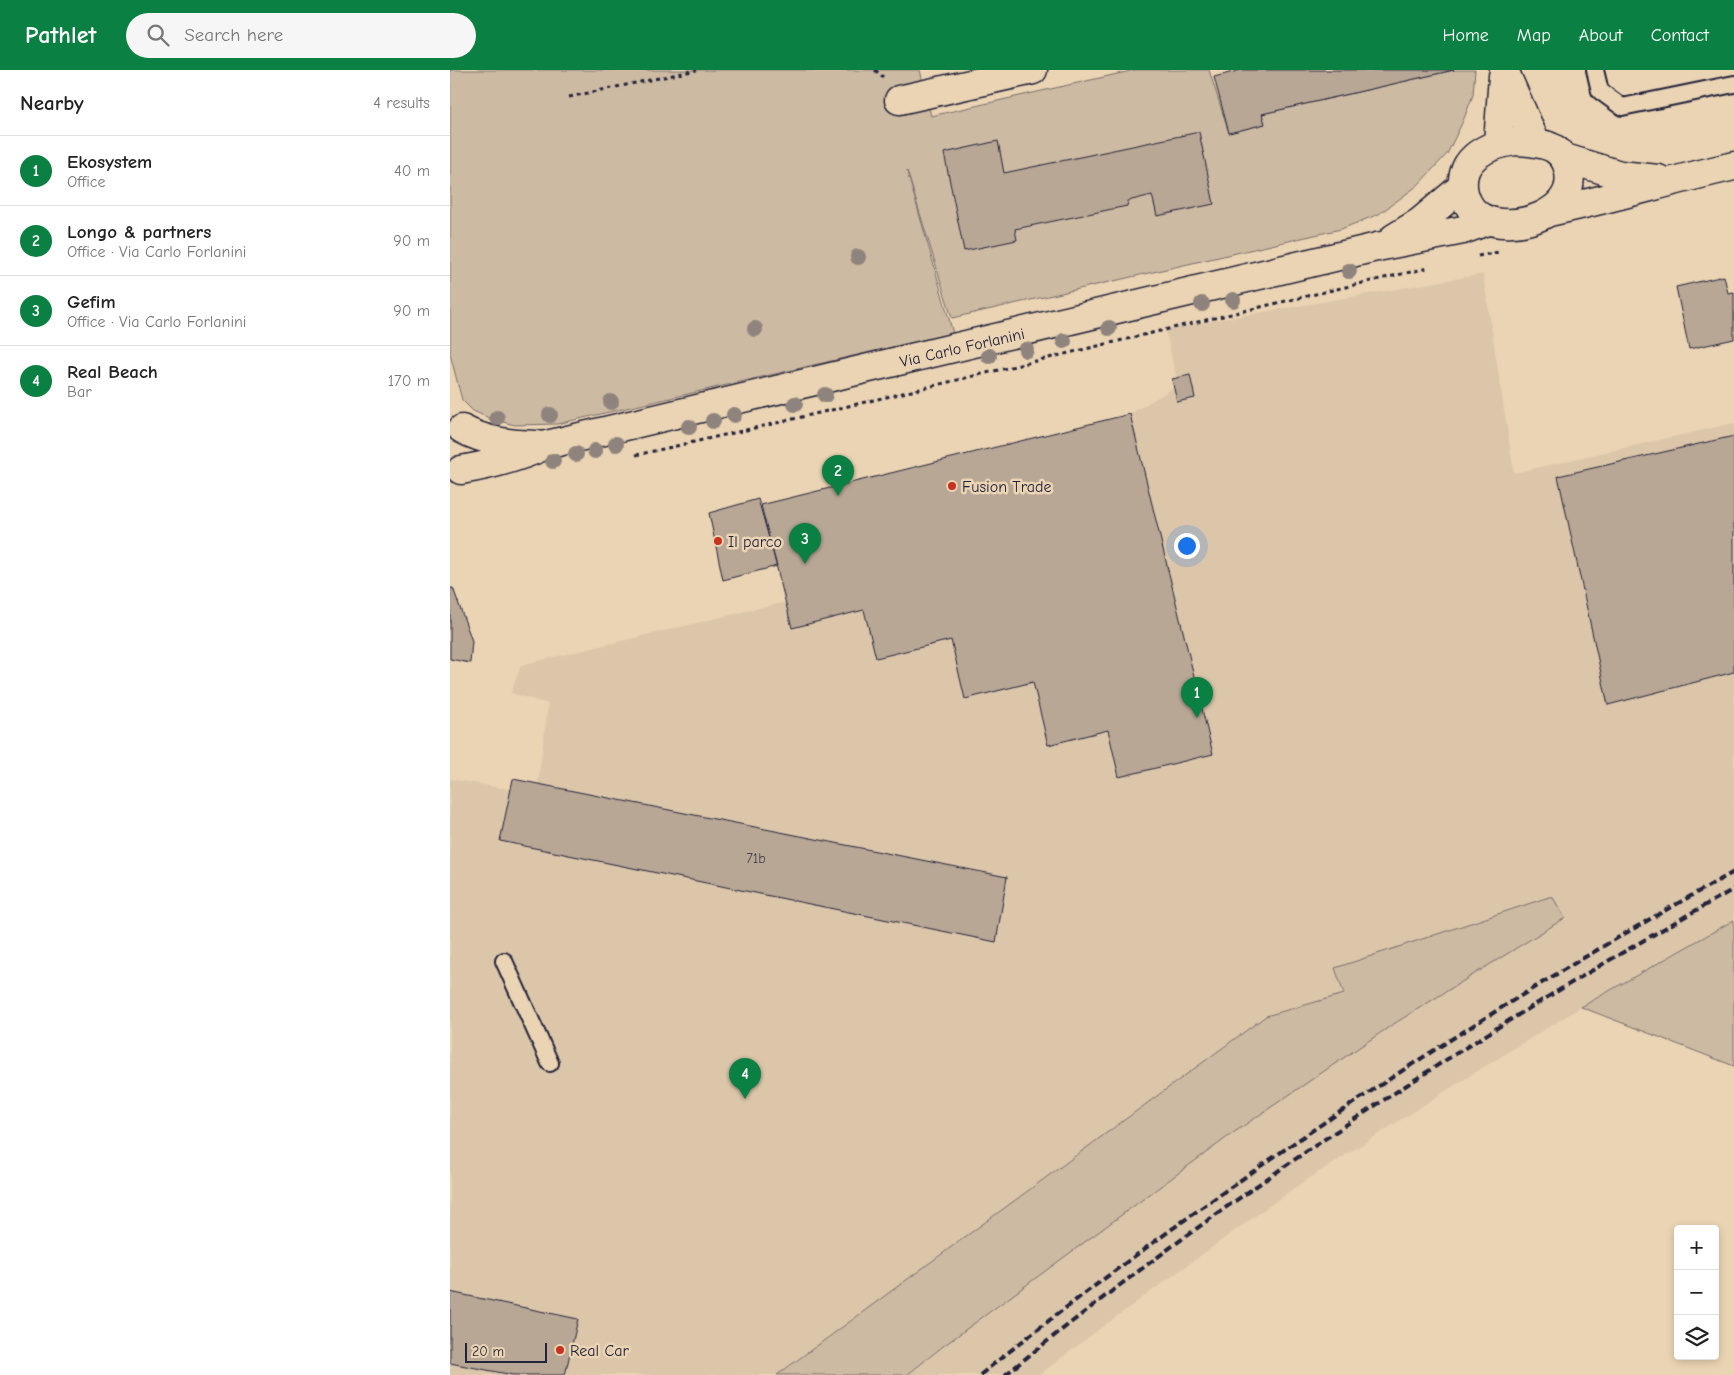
<!DOCTYPE html>
<meta charset="utf-8">
<style>
:root{--surface:#fff;--page:#f6f6f6;--text:#222;--muted:#767676;--line:#e0e0e0;--accent:#0b8043}
body{margin:0;font-family:"Comic Neue",sans-serif;background:var(--page);color:var(--text)}
.controls{position:absolute;right:15px;bottom:15px;display:grid;overflow:hidden;border-radius:5px;box-shadow:0 2px 8px #0003}
.controls button{width:45px;height:45px;display:grid;place-items:center;padding:0;border:0;border-bottom:1px solid var(--line);background:var(--surface);color:var(--text);font:25px sans-serif}
.scale{position:absolute;left:15px;bottom:12px;width:82px;box-sizing:border-box;padding-left:5px;border:2px solid #22223b;border-top:0;font-size:14px;line-height:18px;white-space:nowrap;color:#22223b;-webkit-text-stroke:4px #ead4b3;paint-order:stroke}
.you{position:absolute;left:736px;top:475px;width:18px;height:18px;margin:-12px;border:4px solid #fff;border-radius:50%;background:#1a73e8;box-shadow:0 0 0 8px #1a73e833}
.badge{display:grid;place-items:center;width:32px;height:32px;border-radius:50%;background:var(--accent);color:#fff;font-size:16px;font-weight:700}
.pin{position:absolute;translate:-50% -41px;filter:drop-shadow(0 1px 2px #0008)}
.pin::after{content:'';position:absolute;top:26px;width:18px;height:15px;background:inherit;clip-path:polygon(0 0,100% 0,50% 100%)}
.list{margin:0;padding:0;list-style:none}
h2{display:flex;justify-content:space-between;align-items:center;height:65px;margin:0;padding:0 20px;font-size:21px}
h2 small{font-size:16px;font-weight:400;color:var(--muted)}
.list li{display:grid;grid-template-columns:32px 1fr auto;gap:15px;align-items:center;box-sizing:border-box;height:70px;padding:0 20px;border-top:1px solid var(--line)}
.list b{display:block;font-size:19px;white-space:nowrap}
.list p{margin:0;font-size:16px;white-space:nowrap;color:var(--muted)}
.list em{font-size:16px;font-style:normal;color:var(--muted)}
.icon{flex:none;width:28px;height:28px;fill:none;stroke:currentColor;stroke-width:2;stroke-linecap:round;stroke-linejoin:round}
.map{position:relative;flex:none;width:1284px;height:1305px;overflow:hidden}
header{display:flex;align-items:center;gap:30px;box-sizing:border-box;height:70px;padding:0 25px;background:var(--accent);color:#fff}
header strong{font-size:24px}
nav{display:flex;gap:28px;margin-inline-start:auto;font-size:18px}
.search{width:350px;height:45px;background:var(--page);display:flex;align-items:center;gap:12px;box-sizing:border-box;padding:0 18px;border-radius:28px;color:var(--muted);font-size:19px}
main{display:flex}
aside{flex:1;background:var(--surface)}
.map>svg:first-child{display:block}
.built{fill:#dbc6aa}
.green{fill:#cdbaa2;stroke:#786e6e}
.building{fill:#b8a795;stroke:#22223b}
.lines{fill:none;stroke-linecap:round;stroke-linejoin:round}
.service-casing{stroke:#22223b;stroke-width:20}
.minor-casing{stroke:#22223b;stroke-width:31}
.path{stroke:#22223b;stroke-width:3;stroke-dasharray:4 4;stroke-linecap:butt}
.service{stroke:#ead4b3;stroke-width:16}
.minor{stroke:#ead4b3;stroke-width:28}
.rail{stroke:#22223b;stroke-width:4;stroke-dasharray:8 4;stroke-linecap:butt}
.tree{fill:#8f837d}
.poi-dot{fill:#c8321e;stroke:#ead4b3;stroke-width:2}
.labels{text-anchor:middle;stroke-width:5;stroke-linejoin:round;paint-order:stroke}
.number-label{font-size:14px;fill:#484352}
.street-label{font-size:16px;fill:#22223b;stroke:#ead4b3}
.poi-label{font-size:16px;fill:#22223b;stroke:#ead4b3;text-anchor:start}
</style>
<header>
<strong>Pathlet</strong>
<div class="search"><svg class="icon" aria-label="search" viewBox="0 0 24 24"><circle cx="10" cy="10" r="6"/><path d="M15 15l6 6"/></svg>Search here</div>
<nav><a>Home</a><a>Map</a><a>About</a><a>Contact</a></nav>
</header>
<main>
<aside>
<h2>Nearby<small>4 results</small></h2>
<ul class="list">
<li><span class="badge">1</span><div><b>Ekosystem</b><p>Office</p></div><em>40 m</em></li>
<li><span class="badge">2</span><div><b>Longo &amp; partners</b><p>Office · Via Carlo Forlanini</p></div><em>90 m</em></li>
<li><span class="badge">3</span><div><b>Gefim</b><p>Office · Via Carlo Forlanini</p></div><em>90 m</em></li>
<li><span class="badge">4</span><div><b>Real Beach</b><p>Bar</p></div><em>170 m</em></li>
</ul>
</aside>
<div class="map">
<svg width="1284" height="1305" viewBox="0 0 1284 1305">
<rect width="100%" height="100%" fill="#ead4b3"/>
<filter id="ink" filterUnits="userSpaceOnUse"><feTurbulence type="fractalNoise" baseFrequency=".02" numOctaves="2"/><feDisplacementMap in="SourceGraphic" scale="10" xChannelSelector="R" yChannelSelector="G"/><feConvolveMatrix kernelMatrix="1 2 1 2 8 2 1 2 1" color-interpolation-filters="sRGB"/></filter>
<g filter="url(#ink)">
<path class="built" d="M1033,204L1064,403L1284,353V850L1131,937L1013,1010L844,1118L648,1260L589,1305H457L492,1277L783,1063L942,955L885,898L894,924L816,946L327,1305H0V709L519,800L88,714L98,634L61,623L71,595L335,532L313,442L680,344L728,315L715,259Z"/>
<path class="green" d="M0,0H470L481,46L685,0H759L779,63L815,54L812,44L1004,0H1025L1023,25L1013,51L997,84L967,116L929,144L891,159L502,248L457,101L503,263L107,354L65,355L41,349L23,341L12,330L0,284Z
M1102,826L1115,848L942,955L783,1063L492,1277L457,1305H327L816,946L894,924L885,898Z
M1284,850V996L1131,937Z"/>
<path class="building" d="M791,0H1004L812,44L815,54L779,63L764,7Z
M749,62L764,134L707,146L702,125L678,131L677,136L565,159L567,170L514,181L494,83L548,71L554,103Z
M1274,206L1278,223L1284,222V269L1239,279L1226,217Z
M740,305L745,328L727,332L722,309Z
M680,344L763,684L669,707L658,660L598,675L583,612L515,629L501,570L426,588L414,540L342,558L311,435Z
M1284,366V602L1158,635L1108,406Z
M308,429L327,496L273,510L259,443Z
M0,518H3L22,571L20,593L0,589Z
M63,709L557,807L546,872L50,771Z
M0,1222L128,1249L115,1305H63L0,1293Z"/>
<g class="lines">
<defs>
<path id="service" d="M1145,0L1150,21L1172,37L1284,14
M54,891L100,993"/>
<path id="minor" d="M1054,0L1086,73
M449,30L583,0
M1065,71C1078,72 1091,72 1103,78C1111,83 1116,89 1118,98C1131,143 1062,165 1031,147C1023,143 1018,135 1015,127C1004,91 1035,75 1065,71Z
M1048,73L1053,6
M1115,88L1170,105L1208,109
M1099,142C1161,129 1222,110 1284,96
M944,168L970,152L1013,116
M12,359C36,372 60,374 87,375
M11,400C40,395 68,388 96,375L927,177L1013,160L1037,151"/>
</defs>
<use href="#service" class="service-casing"/>
<use href="#minor" class="minor-casing"/>
<path class="path" d="M425,0L433,7
M119,27L247,0
M1028,186L1049,182
M186,385C451,326 714,258 978,198"/>
<use href="#service" class="service"/>
<use href="#minor" class="minor"/>
<path class="rail" d="M530,1305C608,1242 689,1182 771,1124C936,1007 1107,899 1284,802
M555,1305C782,1121 1029,961 1284,819"/>
</g>
<g class="tree">
<circle cx="408" cy="187" r="8"/>
<circle cx="899" cy="201" r="8"/>
<circle cx="783" cy="230" r="8"/>
<circle cx="752" cy="234" r="8"/>
<circle cx="659" cy="258" r="8"/>
<circle cx="305" cy="259" r="8"/>
<circle cx="614" cy="271" r="8"/>
<circle cx="576" cy="280" r="8"/>
<circle cx="539" cy="286" r="8"/>
<circle cx="375" cy="325" r="8"/>
<circle cx="161" cy="332" r="8"/>
<circle cx="345" cy="334" r="8"/>
<circle cx="100" cy="345" r="8"/>
<circle cx="284" cy="345" r="8"/>
<circle cx="47" cy="348" r="8"/>
<circle cx="263" cy="351" r="8"/>
<circle cx="239" cy="357" r="8"/>
<circle cx="166" cy="374" r="8"/>
<circle cx="145" cy="381" r="8"/>
<circle cx="126" cy="384" r="8"/>
<circle cx="103" cy="391" r="8"/>
</g>
</g>
<g class="poi-dot">
<circle cx="502" cy="416" r="5"/>
<circle cx="268" cy="471" r="5"/>
<circle cx="110" cy="1280" r="5"/>
</g>
<g class="labels">
<g class="number-label">
<text x="306" y="793">71b</text>
</g>
<g class="street-label">
<text transform="translate(512 277) rotate(-13)" y="6">Via Carlo Forlanini</text>
</g>
<g class="poi-label">
<text x="512" y="422">Fusion Trade</text>
<text x="278" y="477">Il parco</text>
<text x="120" y="1286">Real Car</text>
</g>
</g>
</svg>
<div class="controls">
<button>+</button>
<button>−</button>
<button><svg class="icon" aria-label="layers" viewBox="0 0 24 24"><path d="M12 4l9 5-9 5-9-5zM3 14l9 5 9-5"/></svg></button>
</div>
<div class="scale">20 m</div>
<div class="you"></div>
<div class="pin badge" style="left:747px;top:648px">1</div>
<div class="pin badge" style="left:388px;top:426px">2</div>
<div class="pin badge" style="left:355px;top:494px">3</div>
<div class="pin badge" style="left:295px;top:1029px">4</div>
</div>
</main>
